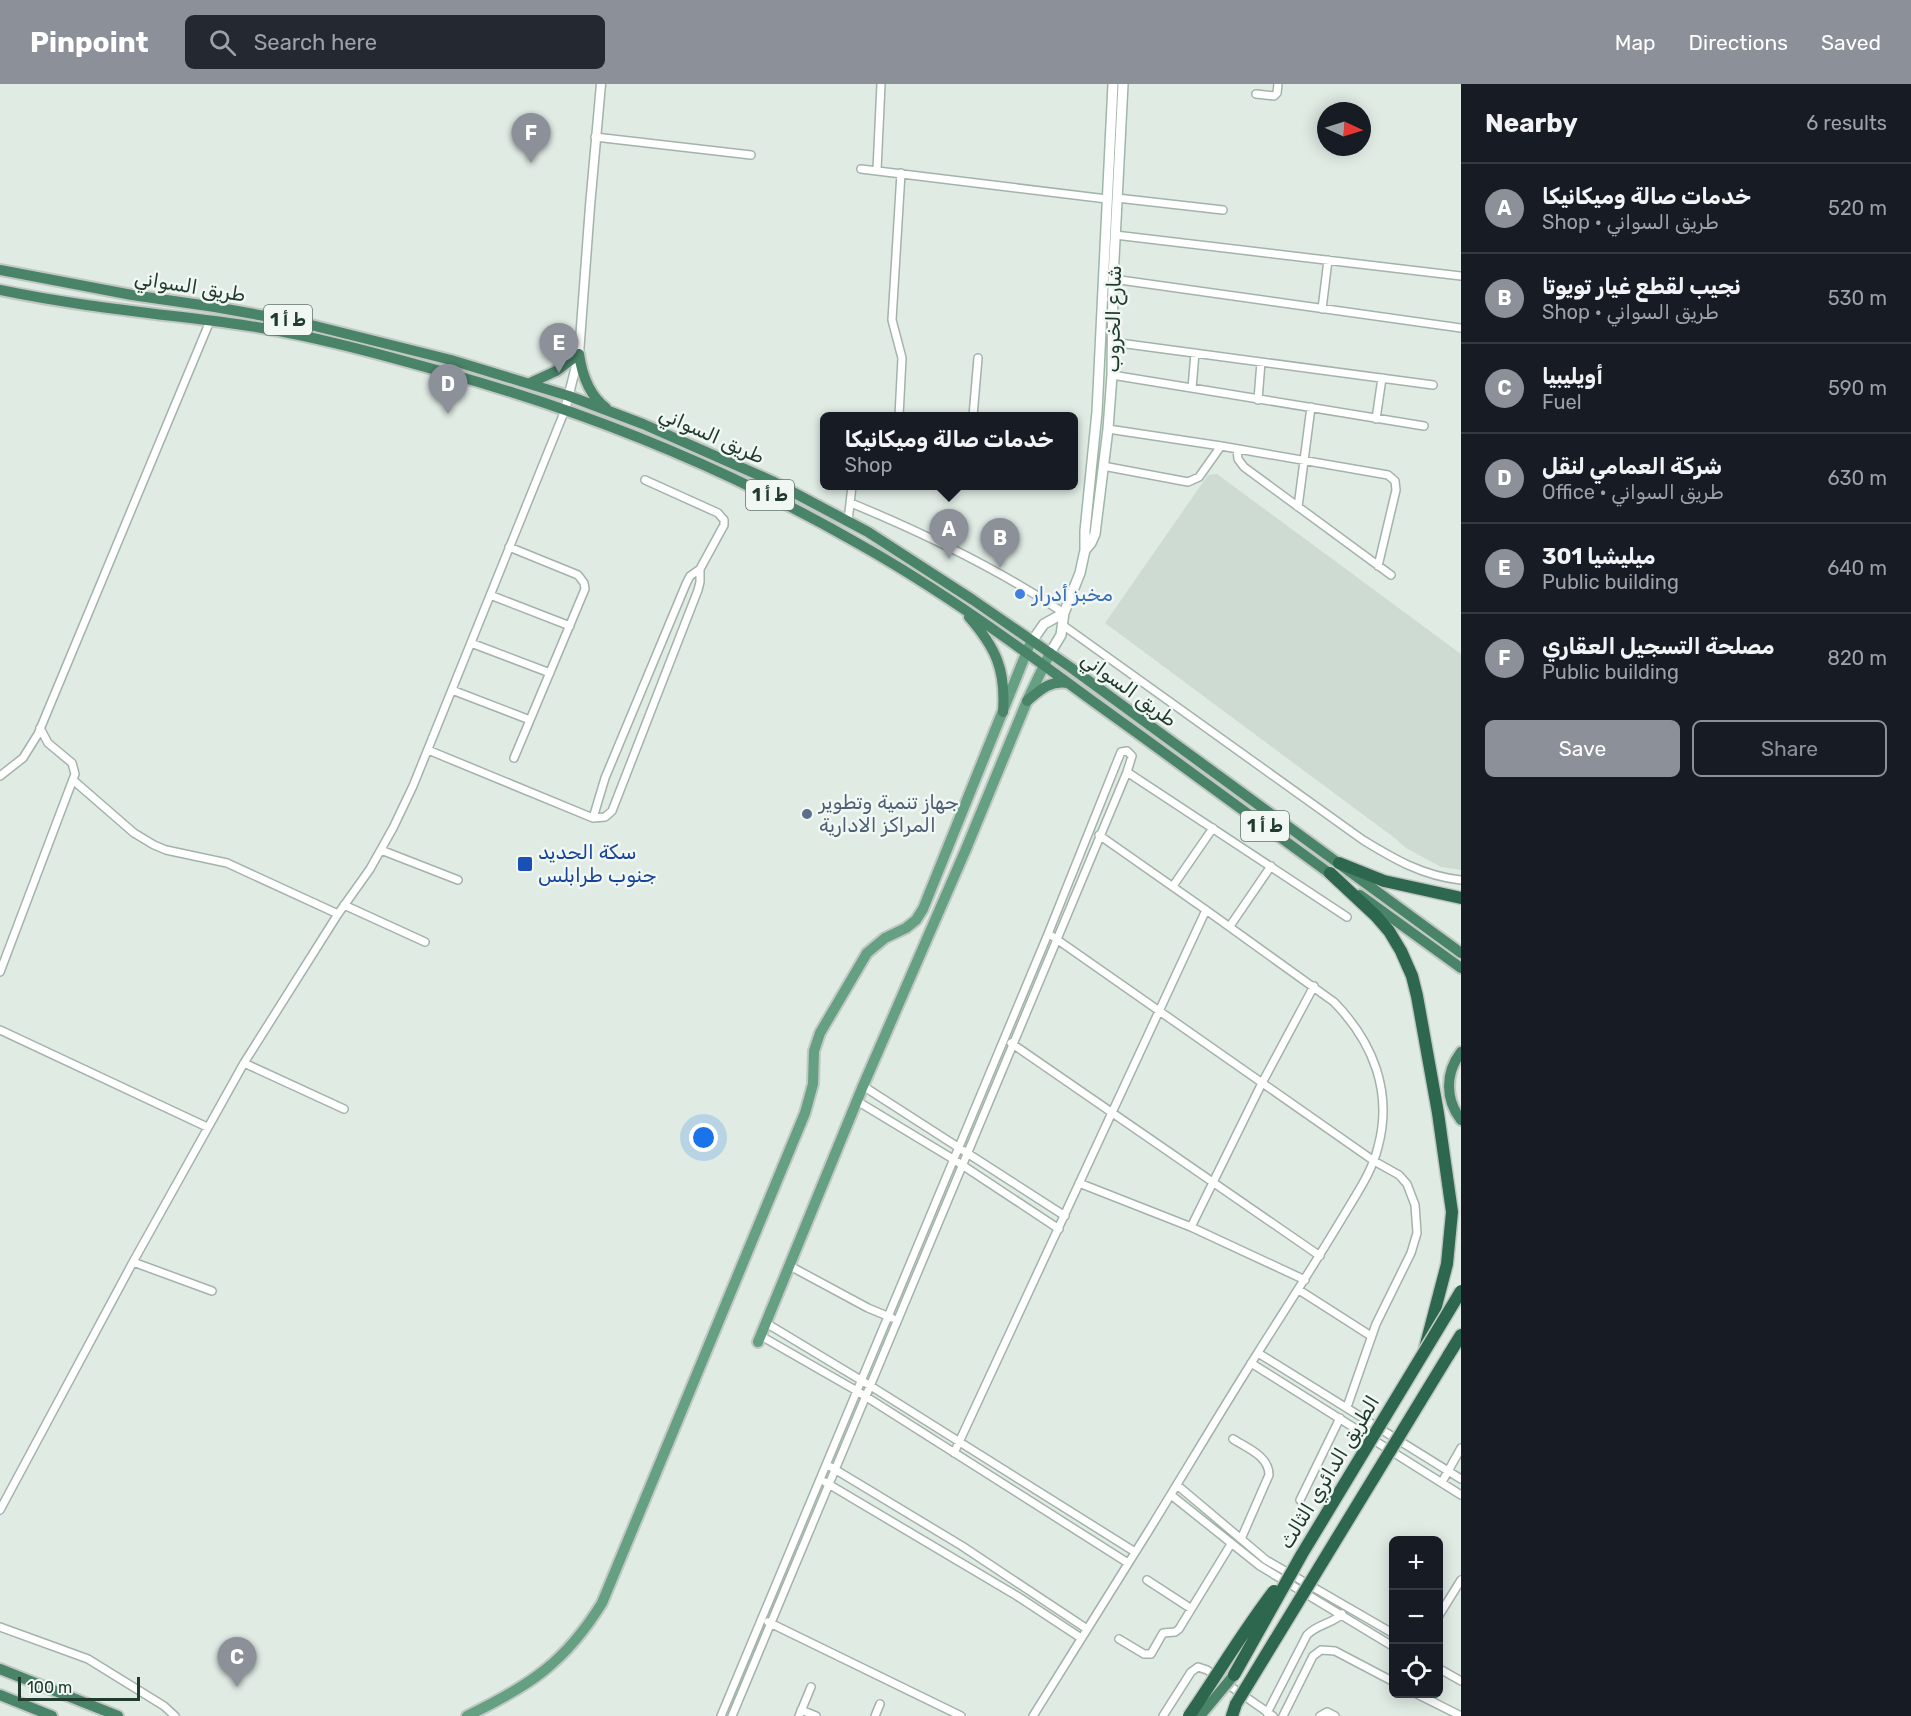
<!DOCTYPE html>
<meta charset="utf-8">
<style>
:root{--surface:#171b24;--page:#242831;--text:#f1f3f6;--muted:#9ea1a6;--line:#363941;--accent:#8c9099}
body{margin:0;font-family:Rubik,"Noto Sans Arabic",sans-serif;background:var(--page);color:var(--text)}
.controls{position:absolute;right:18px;bottom:18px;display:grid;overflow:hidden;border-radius:9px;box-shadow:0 3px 15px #0003}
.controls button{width:54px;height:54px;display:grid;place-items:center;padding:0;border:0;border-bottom:2px solid var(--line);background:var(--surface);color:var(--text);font:30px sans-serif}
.compass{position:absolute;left:1317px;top:18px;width:54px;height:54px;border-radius:50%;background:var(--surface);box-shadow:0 3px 15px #0003;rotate:94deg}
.scale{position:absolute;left:18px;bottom:15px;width:122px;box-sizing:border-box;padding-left:6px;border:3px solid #213b2e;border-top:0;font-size:16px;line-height:21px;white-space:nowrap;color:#213b2e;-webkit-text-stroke:4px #f1f8f3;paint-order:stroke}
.you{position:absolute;left:704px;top:1054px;width:21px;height:21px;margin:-15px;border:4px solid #fff;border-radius:50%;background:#1a73e8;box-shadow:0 0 0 9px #1a73e833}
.badge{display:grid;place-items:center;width:39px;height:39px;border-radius:50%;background:var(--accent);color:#fff;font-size:20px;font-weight:700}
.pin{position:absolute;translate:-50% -50px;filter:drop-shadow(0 2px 3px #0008)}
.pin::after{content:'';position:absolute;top:32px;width:21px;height:18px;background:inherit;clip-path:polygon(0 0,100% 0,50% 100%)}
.popup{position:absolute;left:820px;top:328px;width:258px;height:78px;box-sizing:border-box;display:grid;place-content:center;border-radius:9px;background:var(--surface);filter:drop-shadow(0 2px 4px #0005);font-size:20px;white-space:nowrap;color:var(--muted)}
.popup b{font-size:22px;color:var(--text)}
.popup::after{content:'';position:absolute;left:50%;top:100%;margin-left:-12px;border:12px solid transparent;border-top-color:var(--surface)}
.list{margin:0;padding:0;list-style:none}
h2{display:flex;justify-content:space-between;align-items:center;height:78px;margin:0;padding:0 24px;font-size:26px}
h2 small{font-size:20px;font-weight:400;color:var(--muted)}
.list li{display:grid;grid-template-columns:39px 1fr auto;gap:18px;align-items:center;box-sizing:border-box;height:90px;padding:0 24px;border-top:2px solid var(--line)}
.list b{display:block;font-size:22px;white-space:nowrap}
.list p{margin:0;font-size:20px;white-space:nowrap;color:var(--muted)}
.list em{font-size:20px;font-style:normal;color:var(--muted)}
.actions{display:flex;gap:12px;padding:18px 24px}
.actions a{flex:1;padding:14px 0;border:2px solid var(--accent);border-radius:9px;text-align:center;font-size:21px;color:var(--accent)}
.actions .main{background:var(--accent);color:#fff}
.icon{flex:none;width:33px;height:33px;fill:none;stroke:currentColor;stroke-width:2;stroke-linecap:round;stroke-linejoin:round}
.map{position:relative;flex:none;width:1461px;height:1632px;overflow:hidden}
header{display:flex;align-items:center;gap:36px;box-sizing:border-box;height:84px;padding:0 30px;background:var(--accent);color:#fff}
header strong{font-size:28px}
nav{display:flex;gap:33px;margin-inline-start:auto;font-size:21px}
.search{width:420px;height:54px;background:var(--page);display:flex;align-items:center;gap:15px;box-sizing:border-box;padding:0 21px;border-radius:9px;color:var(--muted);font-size:22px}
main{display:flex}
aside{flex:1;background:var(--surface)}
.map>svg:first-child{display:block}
.built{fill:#cedbd2}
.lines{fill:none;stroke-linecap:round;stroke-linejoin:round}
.minor-casing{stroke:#a3b3aa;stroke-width:10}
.tertiary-casing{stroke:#a3b3aa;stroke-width:11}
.secondary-casing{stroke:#9fb7a9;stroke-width:12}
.primary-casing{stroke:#c1c8c4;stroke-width:14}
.trunk-casing{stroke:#c1c8c4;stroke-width:14}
.motorway-casing{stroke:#c1c8c4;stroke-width:15}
.minor{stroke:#fff;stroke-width:7}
.tertiary{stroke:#fff;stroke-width:8}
.secondary{stroke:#fff;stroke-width:9}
.primary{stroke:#65a083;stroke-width:10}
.trunk{stroke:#498468;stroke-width:10}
.motorway{stroke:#2d674e;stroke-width:12}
.trunk-bridge-casing{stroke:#c1c8c4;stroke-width:14;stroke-linecap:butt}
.motorway-bridge-casing{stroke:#c1c8c4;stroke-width:15;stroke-linecap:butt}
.trunk-bridge{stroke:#498468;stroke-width:10}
.motorway-bridge{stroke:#2d674e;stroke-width:12}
.shop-dot{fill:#3f7fe0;stroke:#f1f8f3;stroke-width:2}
.service-dot{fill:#5c6f8a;stroke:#f1f8f3;stroke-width:2}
.transit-dot{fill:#1a4fb4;stroke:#f1f8f3;stroke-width:2}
.labels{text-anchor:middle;stroke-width:5;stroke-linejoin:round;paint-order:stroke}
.shield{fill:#f1f8f3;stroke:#5f7469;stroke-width:1.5}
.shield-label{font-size:18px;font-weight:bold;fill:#213b2e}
.street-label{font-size:20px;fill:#213b2e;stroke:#f1f8f3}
.shop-label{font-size:20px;fill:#366cbe;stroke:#f1f8f3;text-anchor:start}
.service-label{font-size:20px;fill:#4e5e75;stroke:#f1f8f3;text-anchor:start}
.transit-label{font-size:20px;fill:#164399;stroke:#f1f8f3;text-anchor:start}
</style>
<header>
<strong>Pinpoint</strong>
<div class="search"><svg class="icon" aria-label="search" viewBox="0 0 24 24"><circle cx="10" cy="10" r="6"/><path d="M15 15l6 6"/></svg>Search here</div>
<nav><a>Map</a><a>Directions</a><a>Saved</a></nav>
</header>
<main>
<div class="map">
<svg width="1461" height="1632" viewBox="0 0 1461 1632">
<rect width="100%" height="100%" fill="#e0ebe4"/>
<path class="built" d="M1217,390L1461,570V786L1441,783L1406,764L1396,755L1105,539L1208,391Z"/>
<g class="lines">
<defs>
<path id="minor" d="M1256,10L1274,12L1277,9L1278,0
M595,53L751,71
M861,85L1107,115
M877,86L881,0
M1117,114L1223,126
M1115,151L1461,192
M1113,195L1461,244
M1322,225L1328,176
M1112,258L1433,301
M1112,291L1424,342
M1192,304L1195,269
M1258,316L1261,278
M899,332L902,274L892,236L901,89
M973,332L978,274
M1376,335L1382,294
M1108,345L1221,362L1388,391L1395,397L1396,406L1378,482
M1237,365L1238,375L1244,383L1391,491
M1103,382L1188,398L1199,393L1221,362
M851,419C926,450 997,484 1064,529
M1298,423L1311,323
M848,437L852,402
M509,463L578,491L584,499L585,505L514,674
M490,511L570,542
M1064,542L1363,756C1394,775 1423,792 1461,796
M471,559L550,589
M452,606L530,636
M428,666L593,734L605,733L612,727L698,506L700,498V485
M1127,688L1347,833
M0,692L23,674L38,650L210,237
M73,696L134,749L154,761L166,766L227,779L338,830
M593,734L605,694L686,500L690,492L700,485L724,441V436L718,429L645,396
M381,766L458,796
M1173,802L1213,744
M344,821L425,858
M1230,842L1271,782
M1052,852L1374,1077L1399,1091L1407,1100L1415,1121L1417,1149L1411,1169L1376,1240L1347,1323
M0,888L75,690L72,679L48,659L40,644
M0,946L207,1043
M1011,959L1320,1172
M244,979L344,1025
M863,1002L1065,1132
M857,1017L953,1075L1059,1145
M1079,1099L1191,1143L1305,1196
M1191,1143L1262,999L1314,902
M133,1178L212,1207
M790,1182L868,1224L892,1234
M1299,1206L1371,1252
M766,1239L869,1301L1135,1468
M761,1252L857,1307L1128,1479
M1258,1269L1461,1395
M1251,1279L1461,1411
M1233,1355C1247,1364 1269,1372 1269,1391L1241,1455
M954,1369L1206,826
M831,1383L962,1462L1087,1545
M825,1398L1017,1512L1081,1554
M1442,1398L1461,1364
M1177,1401L1266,1476L1394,1550
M1171,1411L1260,1482L1394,1563
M1300,1416L1340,1334
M0,1426L133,1178L244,979L338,830L370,785L393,744L413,702L565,326
M1147,1496L1190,1524
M1438,1533L1461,1496
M768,1538L961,1632
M0,1543L88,1575L164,1622L175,1632
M1119,1555L1144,1570H1151L1163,1549L1175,1548L1179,1545L1231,1460
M1438,1584L1461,1597
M1417,1610L1461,1632
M801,1626L816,1632
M1267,1629L1307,1551C1317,1540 1332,1540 1342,1530
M721,1632L1048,850L1121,668L1127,667L1132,672L1127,688L732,1632
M799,1632L811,1603
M875,1632L880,1620
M1033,1632C1072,1569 1112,1506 1151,1443C1186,1386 1221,1327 1257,1270C1286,1224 1316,1178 1344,1131C1357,1109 1372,1088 1378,1063C1393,1008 1373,958 1334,918L1206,826L1099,751
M1163,1632L1191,1588L1198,1583L1207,1586L1273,1632
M1283,1632L1313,1572L1321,1566L1335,1567L1394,1598
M1320,1632L1327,1628L1335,1632"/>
<path id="tertiary" d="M565,326L579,270L590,122L601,0"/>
<path id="secondary" d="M1085,466L1091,459L1095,450L1108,345L1112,291L1113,195L1123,0
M1032,557L1044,540L1064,529
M1050,569L1061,551L1064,529L1080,489L1085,466V447L1097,328L1113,0"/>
<path id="primary" d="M758,1258L863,1002L966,765L1027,617L1050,569
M467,1632C529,1602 565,1579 602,1519L805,1029L813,1000L814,967L820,949L867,869L885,854L906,844L916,836L923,825L1029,562"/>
<path id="trunk" d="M0,186L132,211L215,223L303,239L451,276L569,312L643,340L772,397L868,448L973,516L1070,583L1461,869
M0,206C76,222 152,229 229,239C305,249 380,270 454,291C596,331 732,387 859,460C941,506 1018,562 1094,618C1175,676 1255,735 1336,794
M579,270C582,291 589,311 606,324
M530,299L556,287L579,270
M969,533C996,564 1006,586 1003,628
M1027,617C1040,606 1050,596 1068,599
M1360,811L1461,884
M1461,968C1445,989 1445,1015 1461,1036
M0,1585L118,1632
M0,1611L52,1632"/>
<path id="motorway" d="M1339,779L1384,797L1461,814
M1330,789L1376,832L1389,847L1401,867L1412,892L1417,912L1438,1029L1452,1128L1447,1180L1425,1264
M1448,1272L1461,1251
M1232,1632L1236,1620"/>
</defs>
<use href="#minor" class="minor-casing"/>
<use href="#tertiary" class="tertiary-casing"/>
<use href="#secondary" class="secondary-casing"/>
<use href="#primary" class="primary-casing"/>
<use href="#trunk" class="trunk-casing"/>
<use href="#motorway" class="motorway-casing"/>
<use href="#minor" class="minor"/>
<use href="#tertiary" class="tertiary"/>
<use href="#secondary" class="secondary"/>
<use href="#primary" class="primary"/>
<use href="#trunk" class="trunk"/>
<use href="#motorway" class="motorway"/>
<defs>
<path id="trunk-bridge" d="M1200,1632L1234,1591"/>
<path id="motorway-bridge" d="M1234,1591L1302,1470L1461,1207
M1236,1620L1448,1272
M1189,1632C1218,1590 1243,1547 1274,1507"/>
</defs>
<use href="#trunk-bridge" class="trunk-bridge-casing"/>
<use href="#motorway-bridge" class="motorway-bridge-casing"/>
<use href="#trunk-bridge" class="trunk-bridge"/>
<use href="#motorway-bridge" class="motorway-bridge"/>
</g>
<circle class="shop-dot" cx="1020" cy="510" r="6"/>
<circle class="service-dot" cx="807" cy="730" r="6"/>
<rect class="transit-dot" x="517" y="772" width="16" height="16" rx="3"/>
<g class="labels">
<g class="shield">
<rect x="264" y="221" width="48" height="30" rx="4.5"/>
<rect x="746" y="396" width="48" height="30" rx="4.5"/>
<rect x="1241" y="727" width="48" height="30" rx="4.5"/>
</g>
<g class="shield-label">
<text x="288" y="242">ط أ 1</text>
<text x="770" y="417">ط أ 1</text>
<text x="1265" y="748">ط أ 1</text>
</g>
<g class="street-label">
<text transform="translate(190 202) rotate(9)" y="7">طريق السواني</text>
<text transform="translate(1113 235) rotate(-89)" y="7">شارع الخروب</text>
<text transform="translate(712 351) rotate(24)" y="7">طريق السواني</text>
<text transform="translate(1129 605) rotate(36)" y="7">طريق السواني</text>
<text transform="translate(1329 1388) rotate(-59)" y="7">الطريق الدائري الثالث</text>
</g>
<g class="shop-label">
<text x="1032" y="517">مخبز أدرار</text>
</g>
<g class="service-label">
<text x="819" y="725">جهاز تنمية وتطوير<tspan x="819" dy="23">المراكز الادارية</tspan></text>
</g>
<g class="transit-label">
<text x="538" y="775">سكة الحديد<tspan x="538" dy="23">جنوب طرابلس</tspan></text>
</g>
</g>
</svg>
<div class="controls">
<button>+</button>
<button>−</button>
<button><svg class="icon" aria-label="locate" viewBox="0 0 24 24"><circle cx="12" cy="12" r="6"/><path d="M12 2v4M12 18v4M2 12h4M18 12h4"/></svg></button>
</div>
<svg class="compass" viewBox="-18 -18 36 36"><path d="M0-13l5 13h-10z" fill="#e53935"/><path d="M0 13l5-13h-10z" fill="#9ea1a6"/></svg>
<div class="scale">100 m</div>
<div class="you"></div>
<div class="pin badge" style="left:949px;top:475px">A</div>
<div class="popup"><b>خدمات صالة وميكانيكا</b>Shop</div>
<div class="pin badge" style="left:1000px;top:484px">B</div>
<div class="pin badge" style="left:237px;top:1603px">C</div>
<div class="pin badge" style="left:448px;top:330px">D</div>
<div class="pin badge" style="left:559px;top:289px">E</div>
<div class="pin badge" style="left:531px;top:79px">F</div>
</div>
<aside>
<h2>Nearby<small>6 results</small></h2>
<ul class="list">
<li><span class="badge">A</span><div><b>خدمات صالة وميكانيكا</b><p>Shop · طريق السواني</p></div><em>520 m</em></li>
<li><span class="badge">B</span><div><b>نجيب لقطع غيار تويوتا</b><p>Shop · طريق السواني</p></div><em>530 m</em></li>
<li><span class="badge">C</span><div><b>أويليبيا</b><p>Fuel</p></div><em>590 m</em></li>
<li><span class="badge">D</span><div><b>شركة العمامي لنقل</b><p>Office · طريق السواني</p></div><em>630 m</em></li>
<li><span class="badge">E</span><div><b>ميليشيا 301</b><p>Public building</p></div><em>640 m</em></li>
<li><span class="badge">F</span><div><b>مصلحة التسجيل العقاري</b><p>Public building</p></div><em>820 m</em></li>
</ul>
<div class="actions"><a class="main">Save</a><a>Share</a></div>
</aside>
</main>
